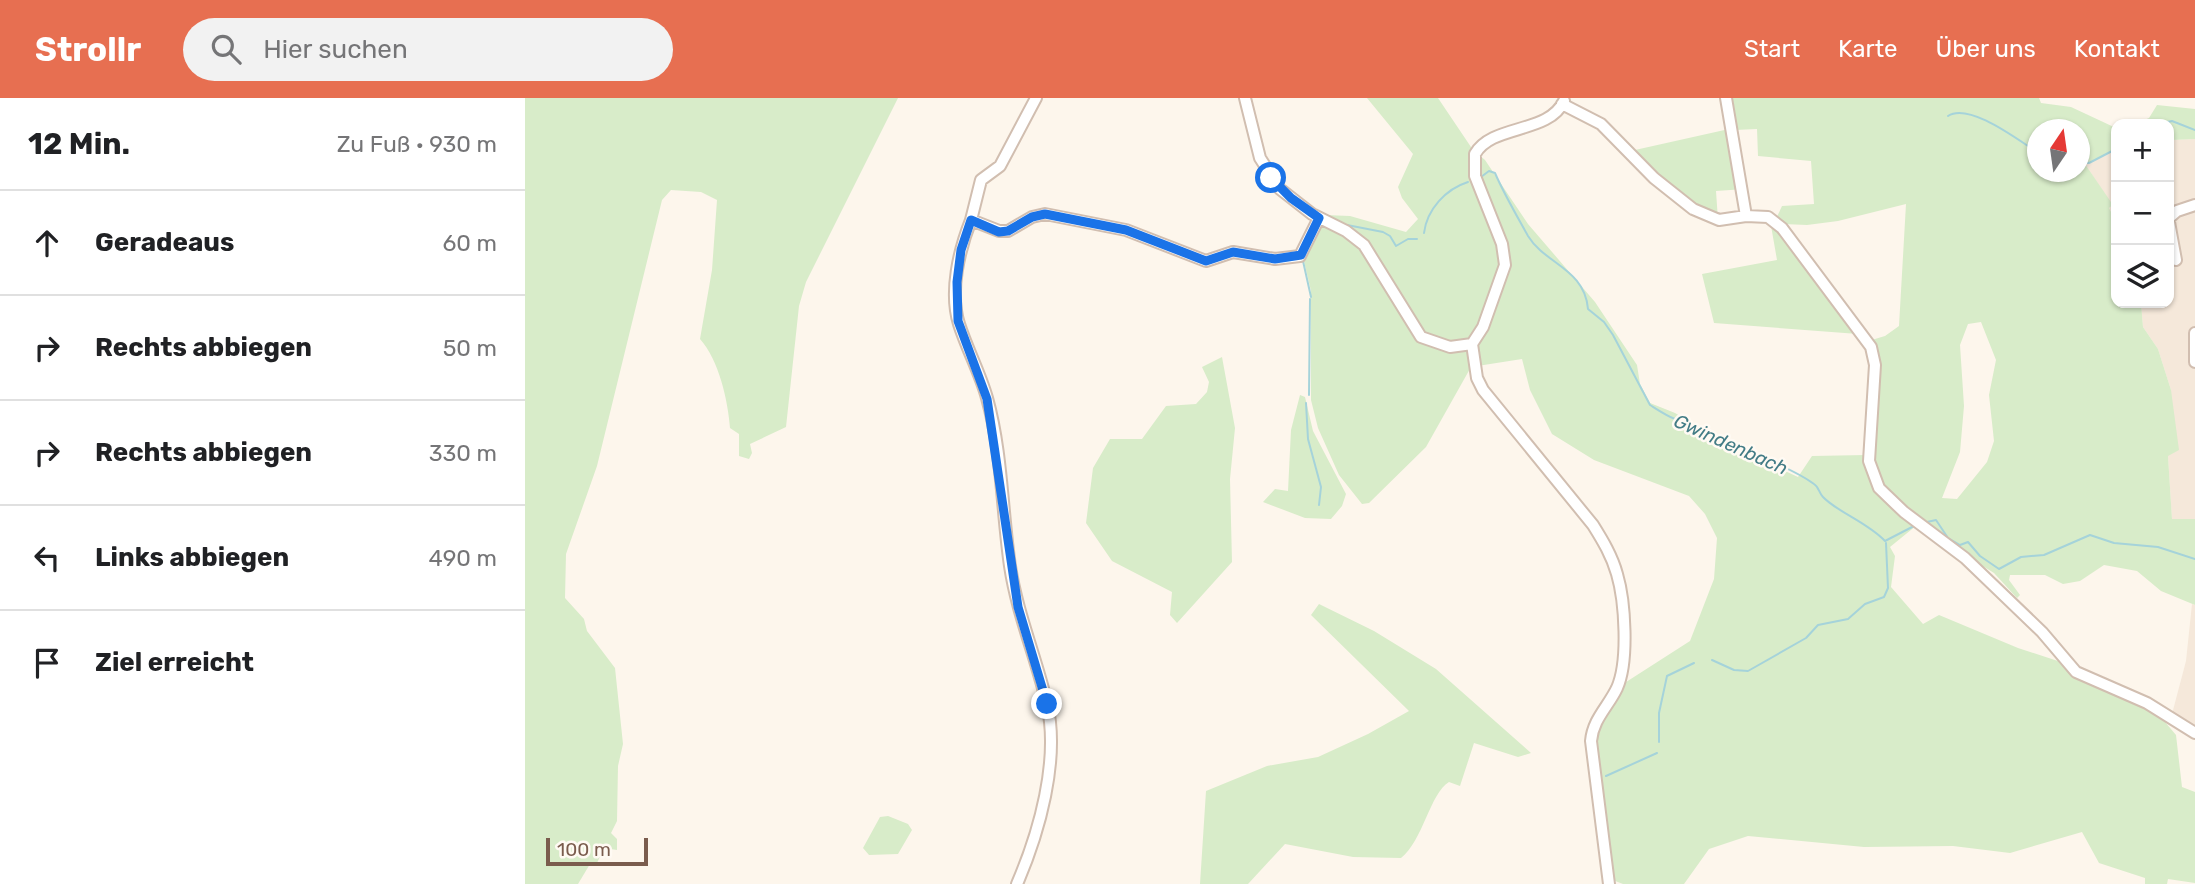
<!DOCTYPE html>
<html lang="de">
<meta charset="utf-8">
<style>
:root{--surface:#fff;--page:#f2f2f2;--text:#202124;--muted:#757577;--line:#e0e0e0;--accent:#e76f51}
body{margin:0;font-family:Rubik,sans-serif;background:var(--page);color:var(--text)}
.controls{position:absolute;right:21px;top:21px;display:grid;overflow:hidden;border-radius:14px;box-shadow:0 2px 5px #0004}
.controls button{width:63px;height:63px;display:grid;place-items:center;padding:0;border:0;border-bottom:2px solid var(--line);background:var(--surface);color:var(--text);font:35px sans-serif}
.compass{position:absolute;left:1502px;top:21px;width:63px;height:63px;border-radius:50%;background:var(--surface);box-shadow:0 2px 5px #0004;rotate:13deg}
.scale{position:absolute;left:21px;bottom:18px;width:102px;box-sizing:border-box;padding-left:7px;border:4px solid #7a5c4d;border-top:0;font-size:19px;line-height:24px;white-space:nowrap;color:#7a5c4d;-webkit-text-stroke:5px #fffaf3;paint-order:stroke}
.stop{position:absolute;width:21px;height:21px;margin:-16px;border:5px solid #1a73e8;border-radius:50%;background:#fff}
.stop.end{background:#1a73e8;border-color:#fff;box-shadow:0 2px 7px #0008}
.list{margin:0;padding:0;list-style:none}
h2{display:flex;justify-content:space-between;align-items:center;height:91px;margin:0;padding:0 28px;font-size:30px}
h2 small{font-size:23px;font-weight:400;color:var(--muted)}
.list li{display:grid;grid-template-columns:46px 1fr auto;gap:21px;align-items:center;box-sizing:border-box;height:105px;padding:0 28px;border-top:2px solid var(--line)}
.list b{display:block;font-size:26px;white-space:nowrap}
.list em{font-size:23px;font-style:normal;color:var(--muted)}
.icon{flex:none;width:38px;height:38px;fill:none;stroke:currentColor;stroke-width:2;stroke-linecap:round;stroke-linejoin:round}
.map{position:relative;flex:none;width:1670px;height:786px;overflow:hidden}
header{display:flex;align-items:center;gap:42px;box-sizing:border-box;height:98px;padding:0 35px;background:var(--accent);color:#fff}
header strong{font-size:33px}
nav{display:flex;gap:38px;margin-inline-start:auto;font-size:24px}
.search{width:490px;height:63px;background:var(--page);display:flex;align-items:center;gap:18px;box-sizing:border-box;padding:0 24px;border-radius:38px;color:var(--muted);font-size:26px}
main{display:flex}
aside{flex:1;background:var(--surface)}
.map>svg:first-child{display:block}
.residential{fill:#f5e8da}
.green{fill:#d8ecc9;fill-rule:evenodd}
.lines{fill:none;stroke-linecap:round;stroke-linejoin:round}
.stream{stroke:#a5d3da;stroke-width:2}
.minor-casing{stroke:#d1beb0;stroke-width:14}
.minor{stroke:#fff;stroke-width:10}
.route{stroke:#1a73e8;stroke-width:9}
.labels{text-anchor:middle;stroke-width:5;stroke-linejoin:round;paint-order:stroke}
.water-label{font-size:19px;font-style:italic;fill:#437c86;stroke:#fffaf3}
</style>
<header>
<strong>Strollr</strong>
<div class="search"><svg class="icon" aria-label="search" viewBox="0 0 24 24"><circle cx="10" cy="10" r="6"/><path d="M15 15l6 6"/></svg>Hier suchen</div>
<nav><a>Start</a><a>Karte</a><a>Über uns</a><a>Kontakt</a></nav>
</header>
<main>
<aside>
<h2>12 Min.<small>Zu Fuß · 930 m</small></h2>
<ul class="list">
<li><svg class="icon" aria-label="ahead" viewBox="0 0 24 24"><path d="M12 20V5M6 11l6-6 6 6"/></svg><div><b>Geradeaus</b></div><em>60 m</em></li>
<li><svg class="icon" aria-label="right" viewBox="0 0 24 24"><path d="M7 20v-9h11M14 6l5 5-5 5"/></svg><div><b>Rechts abbiegen</b></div><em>50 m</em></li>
<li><svg class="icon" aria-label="right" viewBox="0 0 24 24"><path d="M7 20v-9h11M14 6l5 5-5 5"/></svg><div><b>Rechts abbiegen</b></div><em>330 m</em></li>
<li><svg class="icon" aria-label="left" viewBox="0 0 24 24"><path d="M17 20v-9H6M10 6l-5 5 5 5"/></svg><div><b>Links abbiegen</b></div><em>490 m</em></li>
<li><svg class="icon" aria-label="arrive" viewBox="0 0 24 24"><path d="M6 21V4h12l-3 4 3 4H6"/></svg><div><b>Ziel erreicht</b></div></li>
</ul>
</aside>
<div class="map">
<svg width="1670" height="786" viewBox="0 0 1670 786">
<rect width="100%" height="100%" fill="#fdf6ec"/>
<path class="residential" d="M1644,38L1647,42L1670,41V421L1647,422L1643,358L1646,292L1633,251L1618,229L1616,205H1644Z
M1591,51V123L1584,110L1587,107L1560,66Z
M1667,506L1670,507V632L1647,616L1661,563Z"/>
<path class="green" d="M0,0H373L281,184L274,208L261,329L225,346L227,355L224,361L214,358V336L205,330C203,303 194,262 175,241L187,172L192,102L176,94L146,92L137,102L72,368L41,456L40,500L59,521L62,533L90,570L98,646L93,668L92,723L86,735L92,741V752L79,750L72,765L65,766L53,786H0Z
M842,0H913L948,52L960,62L1003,126L1070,204L1112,267L1115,286L1125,305L1150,315L1210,350L1273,379L1287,358L1341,357L1347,269L1340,244L1360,238L1374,228L1381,106L1313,123L1282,127L1258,126L1333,236L1189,225L1177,176L1252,162L1245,122L1251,121L1257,108L1289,106L1286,63L1233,58L1232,31L1210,32L1220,91L1191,93L1193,122L1184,120L1101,54L1204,31L1198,0H1514L1516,5L1546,9L1591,30V51L1560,66L1588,107L1584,110L1591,123V205H1616L1618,229L1633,251L1646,292L1654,352L1643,358L1647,421H1670V507L1636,493L1612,473L1579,467L1555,483L1538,486L1520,477H1485L1484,482L1495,497L1492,500L1469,475L1392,427L1365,449L1370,458L1366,489L1398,526L1414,517L1493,550L1539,565L1624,605L1651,637L1657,689L1670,694V785L1643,781L1642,786H1620V780L1574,765L1557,734L1485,755L1428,748L1339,749L1223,738L1184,751L1159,786H1098L1080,779L1079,704L1071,655L1073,627L1098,586L1165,543L1189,481L1192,440L1180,416L1164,398L1069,362L1027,336L1005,292L997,261L946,269L901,349L844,405L837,406L814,377L793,330L786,302V193L778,159L800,117L825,118L881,134L893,121L877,100L873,89L888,56ZM1512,32H1554V74H1512ZM1456,224L1471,262L1464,297L1469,343L1462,364L1432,401L1417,400L1435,354L1439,308L1435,247L1443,226Z
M1632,7L1670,11V41L1647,42L1644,26H1610L1624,20Z
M697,259L710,330L705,381L707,464L652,525L645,517L647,494L587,463L561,425L568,370L585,341H617L641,308L671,306L682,294L684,284L677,269Z
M775,297L780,299L788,333L821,396L817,408L806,421L780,420L738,404L750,391L763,393L766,332Z
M794,506L849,533L911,571L1006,655L993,659L949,645L935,688L924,684C905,695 898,743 876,760L828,759L760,746L723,786H675L681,693L742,668L793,659L843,636L884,613L786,517Z
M363,718L383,726L387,732L373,756L344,757L338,750L355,719Z"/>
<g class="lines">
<path class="stream" d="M1423,18C1444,4 1493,42 1512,54
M1633,26L1647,23L1670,32
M1554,64L1564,65L1591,51
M956,79L964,73L970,75C979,96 992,118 1003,138C1020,166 1060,171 1063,211L1079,224L1088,237L1125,307C1133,312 1142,318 1150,321C1168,330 1187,330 1200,347C1218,349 1273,374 1289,386C1294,389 1294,395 1298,399C1312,414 1342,424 1360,443L1389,428
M822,127L858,134L865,138L871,148L883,141H892
M899,135C902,111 921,91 943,84
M778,163L786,199
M784,297L785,201
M781,305L783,341L796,389L794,407
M1402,424L1411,422L1423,440L1435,447L1443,444L1455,458L1474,471L1496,459L1519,457L1565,437L1589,445L1633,449L1670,461
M1187,562L1209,572L1223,573L1281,540L1293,527L1323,521L1340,506L1359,499L1363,490L1361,445
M1134,644V615L1142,578L1169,565
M1081,678L1132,655"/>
<defs>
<path id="minor" d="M720,0L735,60L755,91L787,116L821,133L839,147L896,239L925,249L947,246
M1037,6L1076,26L1129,80L1168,111L1194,122L1221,118L1201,0
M1221,118L1243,119L1257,130L1346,249L1350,267L1344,363L1354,390L1379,414L1440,460L1517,534L1551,574L1622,605L1670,635
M1644,120L1652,113L1670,107
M446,122L456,82L475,68L511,0
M1644,124L1651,162
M1670,235V264
M947,246L952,280L958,292L1068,427C1078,443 1087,458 1092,476C1100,503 1104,563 1092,590C1083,609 1068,621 1066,643L1084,786
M947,246L958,229L980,167L977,146L950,78V56C967,26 1024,36 1039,3
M492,786C514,735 535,662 522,606C511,559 492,515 485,468C477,413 477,353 462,300C455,275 442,251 434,226C424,194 434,152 446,122L474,133H483L507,119L520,116L601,132L681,163L708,154L750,161L775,158L794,120"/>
</defs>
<use href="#minor" class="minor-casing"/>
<use href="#minor" class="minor"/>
</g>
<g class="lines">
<path class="route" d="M522,606L493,509L462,301L433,223L432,184L436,152L446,122L474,134L483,133L507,119L520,116L601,132L681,163L708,154L750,161L776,157L794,120L766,100L746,80"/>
</g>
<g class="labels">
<g class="water-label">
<text transform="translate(1206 346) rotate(24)" y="7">Gwindenbach</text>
</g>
</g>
</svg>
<div class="controls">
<button>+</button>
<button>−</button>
<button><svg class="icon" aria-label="layers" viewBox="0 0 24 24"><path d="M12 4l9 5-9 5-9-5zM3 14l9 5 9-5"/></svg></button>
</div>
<svg class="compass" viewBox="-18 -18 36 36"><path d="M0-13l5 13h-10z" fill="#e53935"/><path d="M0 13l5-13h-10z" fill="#757577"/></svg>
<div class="scale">100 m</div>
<div class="stop" style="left:746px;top:80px"></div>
<div class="stop end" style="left:522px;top:606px"></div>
</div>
</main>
